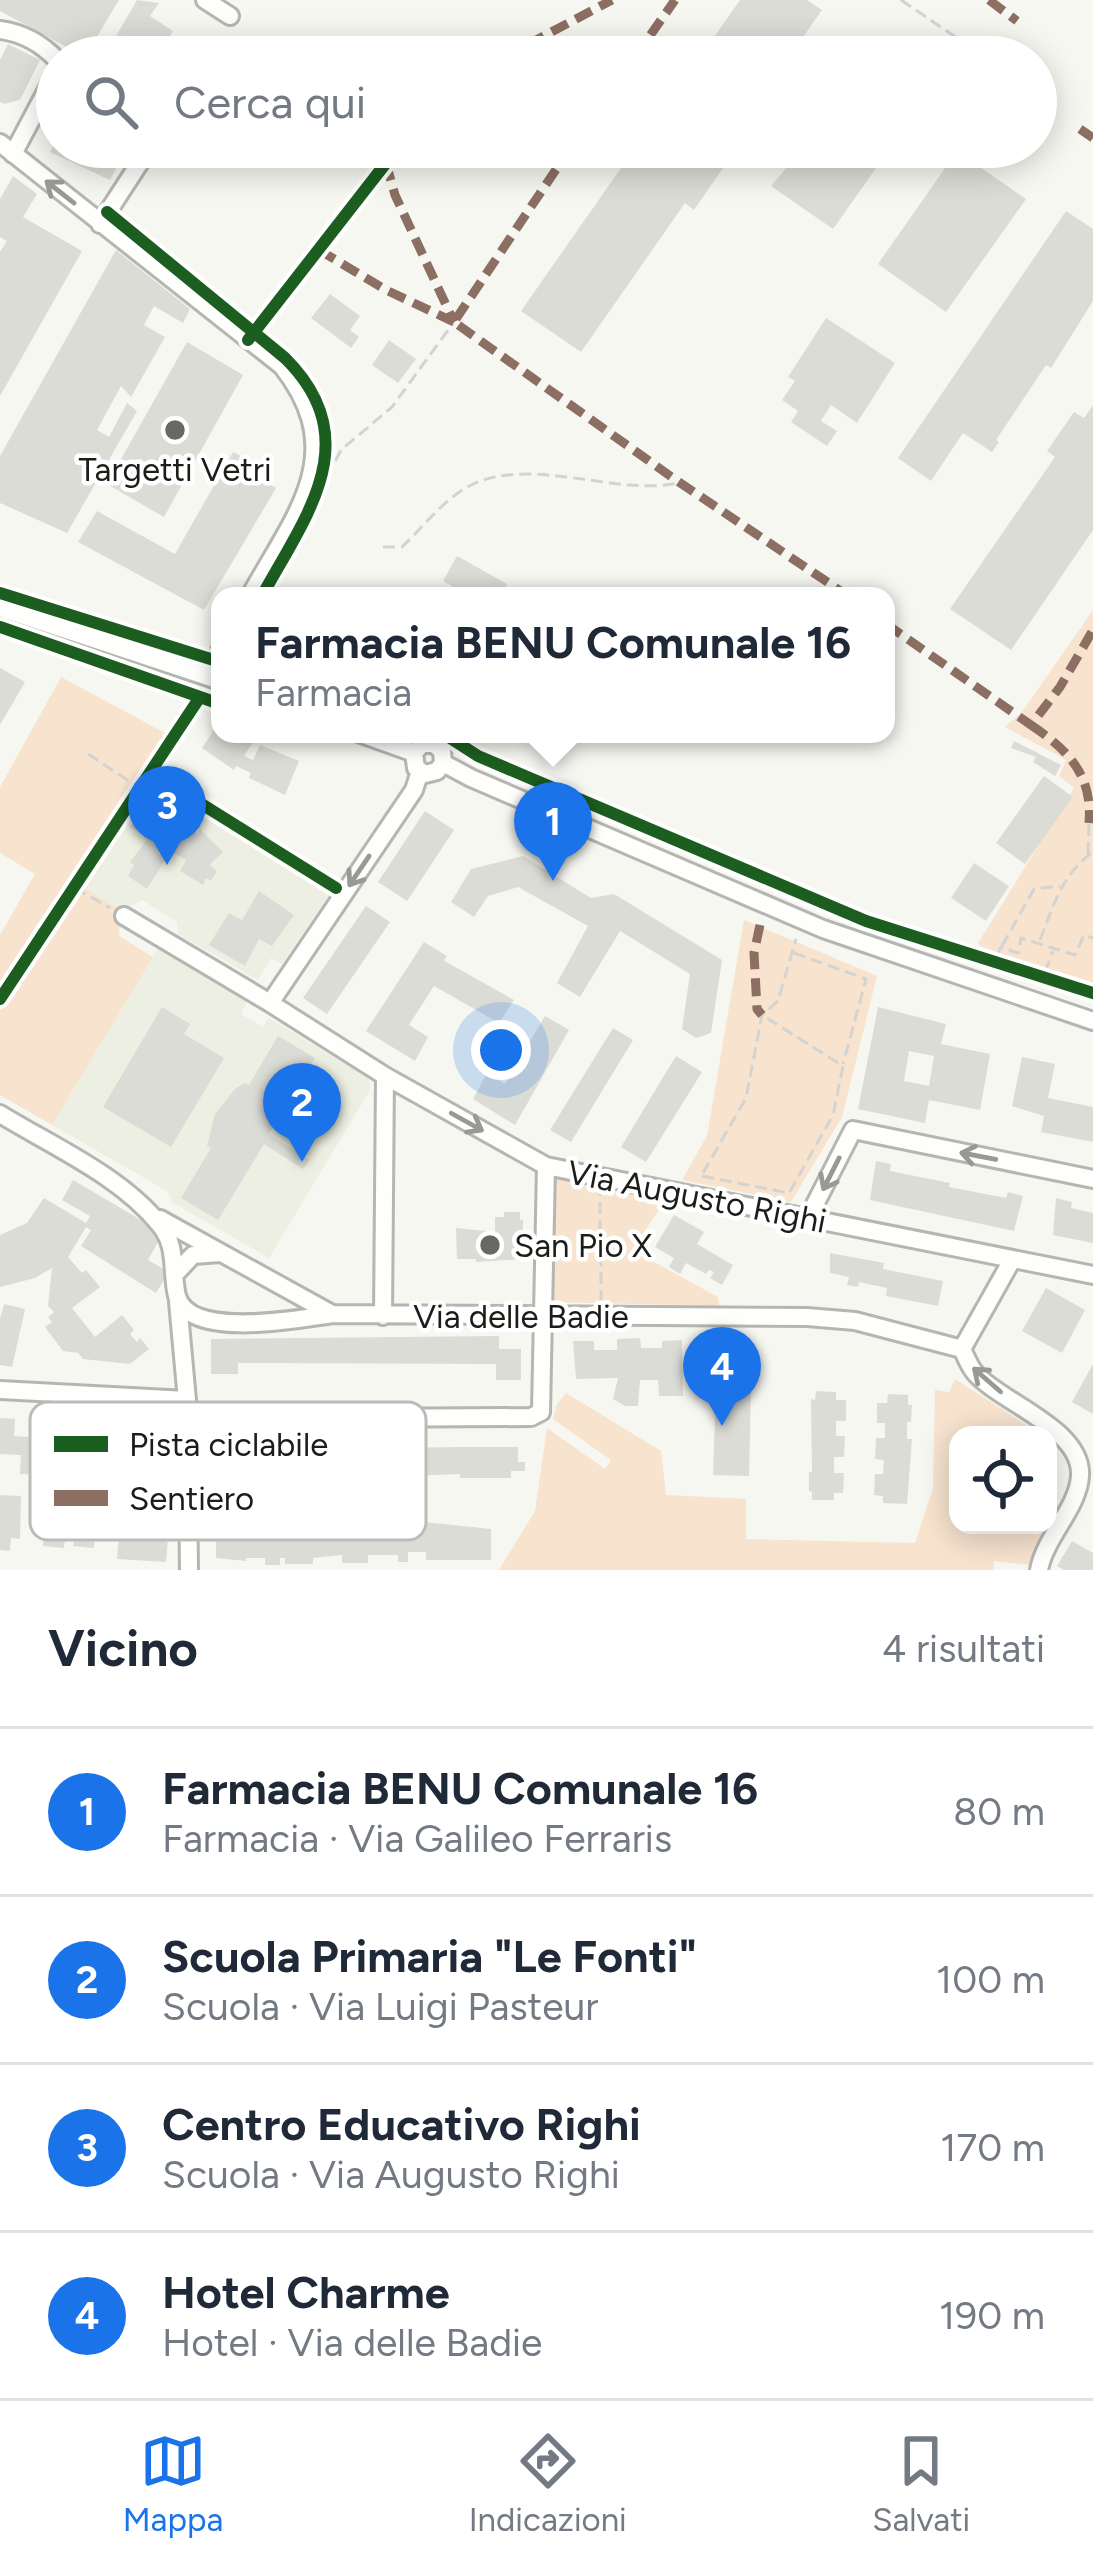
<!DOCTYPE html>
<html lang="it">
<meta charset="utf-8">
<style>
:root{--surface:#fff;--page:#f2f2f3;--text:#1f2937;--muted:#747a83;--line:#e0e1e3;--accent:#1a73e8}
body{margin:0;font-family:Figtree,sans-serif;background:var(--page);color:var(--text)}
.controls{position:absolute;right:36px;bottom:36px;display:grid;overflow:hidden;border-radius:24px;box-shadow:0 6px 30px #0003}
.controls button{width:108px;height:108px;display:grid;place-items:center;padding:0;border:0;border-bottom:3px solid var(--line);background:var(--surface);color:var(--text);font:60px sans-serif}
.you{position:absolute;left:501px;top:1050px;width:42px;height:42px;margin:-30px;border:9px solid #fff;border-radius:50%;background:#1a73e8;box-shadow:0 0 0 18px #1a73e833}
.badge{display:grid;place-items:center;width:78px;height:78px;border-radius:50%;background:var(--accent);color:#fff;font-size:39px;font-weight:700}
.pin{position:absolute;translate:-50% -99px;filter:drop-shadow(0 3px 6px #0008)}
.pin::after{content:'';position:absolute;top:63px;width:42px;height:36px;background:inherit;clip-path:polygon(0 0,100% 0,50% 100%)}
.popup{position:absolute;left:211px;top:587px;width:684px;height:156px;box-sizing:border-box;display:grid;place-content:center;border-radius:24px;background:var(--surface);filter:drop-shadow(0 3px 9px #0005);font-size:39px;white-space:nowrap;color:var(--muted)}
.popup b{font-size:45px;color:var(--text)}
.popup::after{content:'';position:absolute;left:50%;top:100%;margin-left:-24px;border:24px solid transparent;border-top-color:var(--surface)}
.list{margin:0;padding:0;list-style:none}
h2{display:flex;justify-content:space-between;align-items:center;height:156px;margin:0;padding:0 48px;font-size:51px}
h2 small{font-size:39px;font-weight:400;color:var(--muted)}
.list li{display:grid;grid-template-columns:78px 1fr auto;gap:36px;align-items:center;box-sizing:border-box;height:168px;padding:0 48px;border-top:3px solid var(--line)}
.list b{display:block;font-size:45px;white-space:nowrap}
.list p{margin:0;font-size:39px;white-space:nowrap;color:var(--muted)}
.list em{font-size:39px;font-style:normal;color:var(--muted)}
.icon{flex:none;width:66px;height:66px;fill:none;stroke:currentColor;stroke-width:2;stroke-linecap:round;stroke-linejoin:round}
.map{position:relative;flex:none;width:1093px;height:1570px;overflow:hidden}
.search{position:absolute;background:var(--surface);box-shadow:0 6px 30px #0003;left:36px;right:36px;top:36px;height:132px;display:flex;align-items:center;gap:30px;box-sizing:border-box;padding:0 42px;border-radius:66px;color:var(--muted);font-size:45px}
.sheet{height:828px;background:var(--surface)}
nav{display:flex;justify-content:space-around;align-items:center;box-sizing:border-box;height:168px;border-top:3px solid var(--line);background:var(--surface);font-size:33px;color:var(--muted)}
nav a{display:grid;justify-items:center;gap:6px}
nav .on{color:var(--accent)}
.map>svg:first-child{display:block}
.built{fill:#ecefe1}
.green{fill:#f7e3ce}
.building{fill:#dcdcd7;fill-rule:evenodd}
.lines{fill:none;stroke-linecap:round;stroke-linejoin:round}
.minor-casing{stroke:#b5b6b2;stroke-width:22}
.path{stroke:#d3d4d2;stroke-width:3;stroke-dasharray:12 6;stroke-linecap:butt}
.minor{stroke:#fefefd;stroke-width:16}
.quiet{stroke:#8d6e63;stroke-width:9;stroke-dasharray:18 9;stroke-linecap:butt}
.cycleway-casing{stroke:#fff;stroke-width:20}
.cycleway{stroke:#1b5e20;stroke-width:12}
.oneway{stroke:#989996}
.poi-dot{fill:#686965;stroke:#fff;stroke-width:4.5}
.labels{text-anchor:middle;stroke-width:9;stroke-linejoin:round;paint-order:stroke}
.poi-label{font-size:33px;fill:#1c1d19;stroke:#fff}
.street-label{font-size:33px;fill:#1c1d19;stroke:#fff}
.key{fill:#fff;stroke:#bbbbba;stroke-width:3}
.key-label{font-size:33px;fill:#1c1d19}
</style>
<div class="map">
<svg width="1093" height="1570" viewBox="0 0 1093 1570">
<rect width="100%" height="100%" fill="#f6f7f1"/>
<path class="built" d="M152,783L331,892L282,964L271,958L258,980L178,934L177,922L142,900L121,911L83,887Z
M160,945L248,998L241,1014L262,1027L269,1018L367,1077L370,1084L369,1092L269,1258L172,1202L167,1191L52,1125Z"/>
<path class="green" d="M1093,610V986L981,947L978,943L1074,788L1059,776L1066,760L1005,727L1022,712Z
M61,677L178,740L83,887L121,911L119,936L153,957L52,1125L0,1095V935L35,874L0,853V787Z
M744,920L877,976L842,1117L791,1202L682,1180L707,1136Z
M552,1177L667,1198L632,1250L718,1297L719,1306L550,1302Z
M955,1379L1042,1435H958V1525H1047L1029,1565L994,1561L993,1570H499L535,1511L547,1428L605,1469L611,1460L553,1419L557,1404L566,1393L661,1451L666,1495L746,1499V1539L915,1543L933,1488L935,1390L949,1392Z"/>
<path class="building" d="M0,0H119L85,57L0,11Z
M137,0L159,3L150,16L173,31L167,41L192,57H104Z
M740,0H807L822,10L789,57H700Z
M8,44L40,60L20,100L4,104L0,102V60Z
M57,138V147H104L122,156L110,180L50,152Z
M623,147H726L715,162L723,168L694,210L685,203L581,352L521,311L628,158L619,153Z
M804,147H891L833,229L771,186Z
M957,151L1026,199L946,312L878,264Z
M13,176L37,194L23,217L82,251L0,396V252L7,241L0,237V199Z
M1066,211L1093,229V301L1051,368L1046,365L996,440L999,442L992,452L963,433L931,481L898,458Z
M116,250L190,309L183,323L154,306L144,325L165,337L131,397L121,386L97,430L109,437L127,403L137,411L67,533L0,503V456Z
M330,294L360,316L350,330L359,337L351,348L311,318Z
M826,318L895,363L857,423L831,405L821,421L837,431L827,446L791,422L798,411L782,400L795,381L788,377Z
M389,340L416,359L398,383L372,365Z
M187,342L243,375L164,517L107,484Z
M1093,405V530L1011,650L950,609L1055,457L1047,451L1074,412L1084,418Z
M233,452L270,470L266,482L276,488L204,610L78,542L97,511L175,554Z
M457,556L507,584L500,596H470L443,581Z
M0,668L25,682L0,725Z
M217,725L220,734H240L253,742L244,756L253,760L260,745L299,761L285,795L249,778L251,773L236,766L234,770L202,748Z
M1014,741L1061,765L1055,776L1033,762L1036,757L1011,748Z
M1044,776L1073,797L1025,864L996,843Z
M141,809L182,834L187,828L197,834L200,829L223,852L209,865L217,871L211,881L206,878L203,885L180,871L186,860L162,846L158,853L166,859L147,889L128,876L134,865L130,862L149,837L130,827Z
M425,811L454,830L407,901L378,882Z
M523,856L591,898L614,894L722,960L711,1033L696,1038L682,1029L690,974L620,931L580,997L557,983L588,926L518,887L488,896L474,917L451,902L471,869Z
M974,863L1009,886L986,921L951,898Z
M259,891L294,915L272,946L259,939L245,966L209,945L229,913L242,920Z
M366,906L390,922L327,1014L303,998Z
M424,942L447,956L444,960L448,963L514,1000L499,1023L434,986L409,1025L428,1037L415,1061L366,1031Z
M162,1007L190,1024L184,1034L224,1058L171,1147L103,1107Z
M878,1007L946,1024L941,1044L990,1054L980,1110L929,1100L925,1123L858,1109ZM909,1051L934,1056L929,1086L904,1081Z
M545,1016L569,1030L515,1125L473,1099L487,1073L505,1084Z
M613,1028L633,1040L571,1142L550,1130Z
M278,1036L315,1058L269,1134L309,1160L303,1169L264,1144L218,1220L181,1198L211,1148L207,1146L215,1114L235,1089L245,1083L249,1085Z
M676,1056L702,1072L646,1162L621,1147Z
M1022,1057L1055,1064L1048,1098L1093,1107V1142L1041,1132L1044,1116L1012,1106Z
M876,1161L891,1164L890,1171L950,1183L949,1187L1006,1198L1008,1192L1023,1196L1014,1231L870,1200Z
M73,1180L163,1233L148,1260L169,1272L156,1293L81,1246L91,1230L86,1227L68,1257L82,1273L86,1270L100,1287L72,1308L95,1337L122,1315L134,1330L130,1334L137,1342L140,1338L149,1349L130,1364L83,1359L78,1353L63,1351L45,1327L52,1322L48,1317L54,1312L48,1306L52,1268L35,1278L0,1287V1235L27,1223L44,1198L86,1223L90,1216L62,1200Z
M1056,1198L1072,1202L1071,1208L1093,1213V1243L1053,1235Z
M504,1212H520V1220H523V1259L476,1262V1259H457L456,1228L495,1232V1217H504Z
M674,1215L704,1232L697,1244L733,1265L722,1285L710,1278L714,1272L709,1270L706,1274L686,1263L680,1274L669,1267L674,1258L655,1247Z
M830,1253L884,1263L883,1269L943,1281L938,1306L886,1296L887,1288L859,1282L858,1287L847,1285L849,1277L830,1273Z
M1046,1288L1085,1310L1062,1353L1022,1331Z
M4,1304L25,1309L12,1367L0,1365V1319Z
M499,1336V1349H521V1380H496V1364L238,1363V1374H211V1339Z
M640,1338L641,1348H662V1341L682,1340L683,1396H659L658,1380H640L638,1406H625L613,1399L618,1378L576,1379L573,1341H594V1350H617V1339Z
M1093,1364V1414L1072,1402Z
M716,1387L751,1388L749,1476L713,1475Z
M816,1391L836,1392V1400H846V1421H836V1436H845L844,1457H834V1473H844L843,1493H834V1500H812V1492L809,1491V1472H812L811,1399L815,1400Z
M888,1394L908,1395V1405H912L911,1422H907V1439H912L907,1504L883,1503V1496L874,1495L875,1474H883L884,1460L875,1459L876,1438H885V1423H877V1403H887Z
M0,1418L15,1419L14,1436L43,1438L41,1475L20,1474L21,1455L0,1454Z
M62,1421L82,1422L79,1458L59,1456Z
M134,1425L166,1427L163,1478L131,1476Z
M90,1442L110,1444L108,1475L88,1474Z
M461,1447H518V1462H525V1471H511V1478H460V1474L377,1477L329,1471V1482L294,1479V1474L239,1475V1482L212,1483V1451Z
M0,1495L21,1496L20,1539L11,1538L10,1551L0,1550Z
M45,1505L97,1508L94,1548L73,1546L74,1538L65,1537L64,1548L43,1546Z
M120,1522L169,1526L166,1562L117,1559Z
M424,1522L491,1529V1560H426V1552H408V1562H398V1555H368V1563H342V1555L313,1558V1564H285V1558H280V1565H265V1558H246V1561L216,1558V1524H232V1530H243V1523H259V1531L342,1525V1528L369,1525V1529L409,1528L424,1526Z
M1072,1541L1093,1553V1570H1064L1057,1566Z"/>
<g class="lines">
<defs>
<path id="minor" d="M205,0L230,16
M0,30C22,33 42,44 57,60
M0,143L282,366C351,454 295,514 250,596
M13,154L57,71
M100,224L150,147
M0,608L220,681
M209,676L220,651
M361,734L414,753
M443,763L437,771L425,774L416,768L414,753L422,744H434L442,751L443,763L471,778L823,929L1093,1021
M420,771L414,790L270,1003L385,1076L546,1166L1093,1275
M124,916L270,1003
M0,1114C52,1146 121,1176 160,1225C178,1247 171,1271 177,1296C189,1340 299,1319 333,1314L807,1317L855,1321L962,1349
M808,1218L853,1130L1093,1179
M160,1219L332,1314
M176,1273L193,1255L220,1253
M178,1302L187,1400L189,1570
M383,1316L385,1076
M962,1349C966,1357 970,1368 976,1374C1002,1403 1083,1429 1080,1476C1078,1508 1045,1537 1039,1570
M962,1349L1012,1260
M0,1390L187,1400
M188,1419L531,1417L541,1412L546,1166"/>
</defs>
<use href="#minor" class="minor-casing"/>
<path class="path" d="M901,0L985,57
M327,477L341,450L392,407L454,322
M383,547H402C421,529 441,503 464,489C524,452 613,497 679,483
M88,754L141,789
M1088,854L1089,823L1093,820
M75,888L110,908
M1040,940C1054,905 1061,875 1093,852
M1002,946L1034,889L1060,886
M794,953L866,979L843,1064
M997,956L1001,947L1018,953L1021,938L1075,955L1084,935L1093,938
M1045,972L1053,951
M703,1173L746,1098L762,1015L778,1001L796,939
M702,1176L789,1193L833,1115L843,1066L762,1015
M600,1232V1192
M559,1251H591
M601,1302V1261"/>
<use href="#minor" class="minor"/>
<path class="quiet" d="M989,0L1017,21
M504,57L612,0
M635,57L675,0
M1080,129L1093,138
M571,147L454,322L673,478L848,596
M386,163L395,195L454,322
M319,250L386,290L454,322
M886,624L1031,725L1060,687L1093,630
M1031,725C1068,750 1093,775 1089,823
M760,925L754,953L757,1009L762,1015"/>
<defs>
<path id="cycleway" d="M107,212L285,358C368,440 305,517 262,596
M248,340L386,163L390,147
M0,593L220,662
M0,627L220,704
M444,734L478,756L866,921L1093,993
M152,773L336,888
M0,999L200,697"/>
</defs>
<use href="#cycleway" class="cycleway-casing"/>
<use href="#cycleway" class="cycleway"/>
</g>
<defs><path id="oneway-shaft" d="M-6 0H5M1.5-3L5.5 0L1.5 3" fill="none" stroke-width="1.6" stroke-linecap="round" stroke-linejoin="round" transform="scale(3)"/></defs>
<g class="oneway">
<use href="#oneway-shaft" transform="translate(60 192) rotate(-142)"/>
<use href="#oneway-shaft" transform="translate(359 871) rotate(124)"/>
<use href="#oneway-shaft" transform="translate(467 1122) rotate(29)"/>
<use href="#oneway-shaft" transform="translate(978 1156) rotate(-169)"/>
<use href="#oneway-shaft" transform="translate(831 1174) rotate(117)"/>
<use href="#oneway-shaft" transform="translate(987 1380) rotate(-139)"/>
</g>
<g class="poi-dot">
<circle cx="175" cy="430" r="12"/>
<circle cx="490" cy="1245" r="12"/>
</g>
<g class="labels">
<g class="poi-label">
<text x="175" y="481">Targetti Vetri</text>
<text x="514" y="1257" text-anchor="start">San Pio X</text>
</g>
<g class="street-label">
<text transform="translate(697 1196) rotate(11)" y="12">Via Augusto Righi</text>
<text x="521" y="1328">Via delle Badie</text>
</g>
</g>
<rect x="30" y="1402" width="396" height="138" rx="18" class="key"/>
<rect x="54" y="1436" width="54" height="16" fill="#1b5e20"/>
<rect x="54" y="1490" width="54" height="16" fill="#8d6e63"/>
<g class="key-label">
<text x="129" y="1456">Pista ciclabile</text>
<text x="129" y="1510">Sentiero</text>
</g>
</svg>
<div class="controls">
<button><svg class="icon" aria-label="locate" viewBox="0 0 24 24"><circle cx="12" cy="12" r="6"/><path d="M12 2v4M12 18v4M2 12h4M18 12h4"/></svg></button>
</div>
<div class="you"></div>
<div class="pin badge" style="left:553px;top:881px">1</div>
<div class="popup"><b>Farmacia BENU Comunale 16</b>Farmacia</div>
<div class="pin badge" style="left:302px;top:1162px">2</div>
<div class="pin badge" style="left:167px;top:865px">3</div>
<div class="pin badge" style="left:722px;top:1426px">4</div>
<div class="search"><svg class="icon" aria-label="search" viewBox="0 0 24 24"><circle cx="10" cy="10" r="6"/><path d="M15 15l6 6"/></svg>Cerca qui</div>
</div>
<section class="sheet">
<h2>Vicino<small>4 risultati</small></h2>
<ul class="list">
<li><span class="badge">1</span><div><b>Farmacia BENU Comunale 16</b><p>Farmacia · Via Galileo Ferraris</p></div><em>80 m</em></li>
<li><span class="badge">2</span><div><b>Scuola Primaria &quot;Le Fonti&quot;</b><p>Scuola · Via Luigi Pasteur</p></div><em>100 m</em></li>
<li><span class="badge">3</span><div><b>Centro Educativo Righi</b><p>Scuola · Via Augusto Righi</p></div><em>170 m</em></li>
<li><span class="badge">4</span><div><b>Hotel Charme</b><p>Hotel · Via delle Badie</p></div><em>190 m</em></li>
</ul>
</section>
<nav>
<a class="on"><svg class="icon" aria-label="map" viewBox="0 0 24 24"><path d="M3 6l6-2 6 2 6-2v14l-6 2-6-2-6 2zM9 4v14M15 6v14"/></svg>Mappa</a>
<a><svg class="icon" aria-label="directions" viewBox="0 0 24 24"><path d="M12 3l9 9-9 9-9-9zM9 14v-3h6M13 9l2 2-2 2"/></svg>Indicazioni</a>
<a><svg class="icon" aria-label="saved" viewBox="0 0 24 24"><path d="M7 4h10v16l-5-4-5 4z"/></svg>Salvati</a>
</nav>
